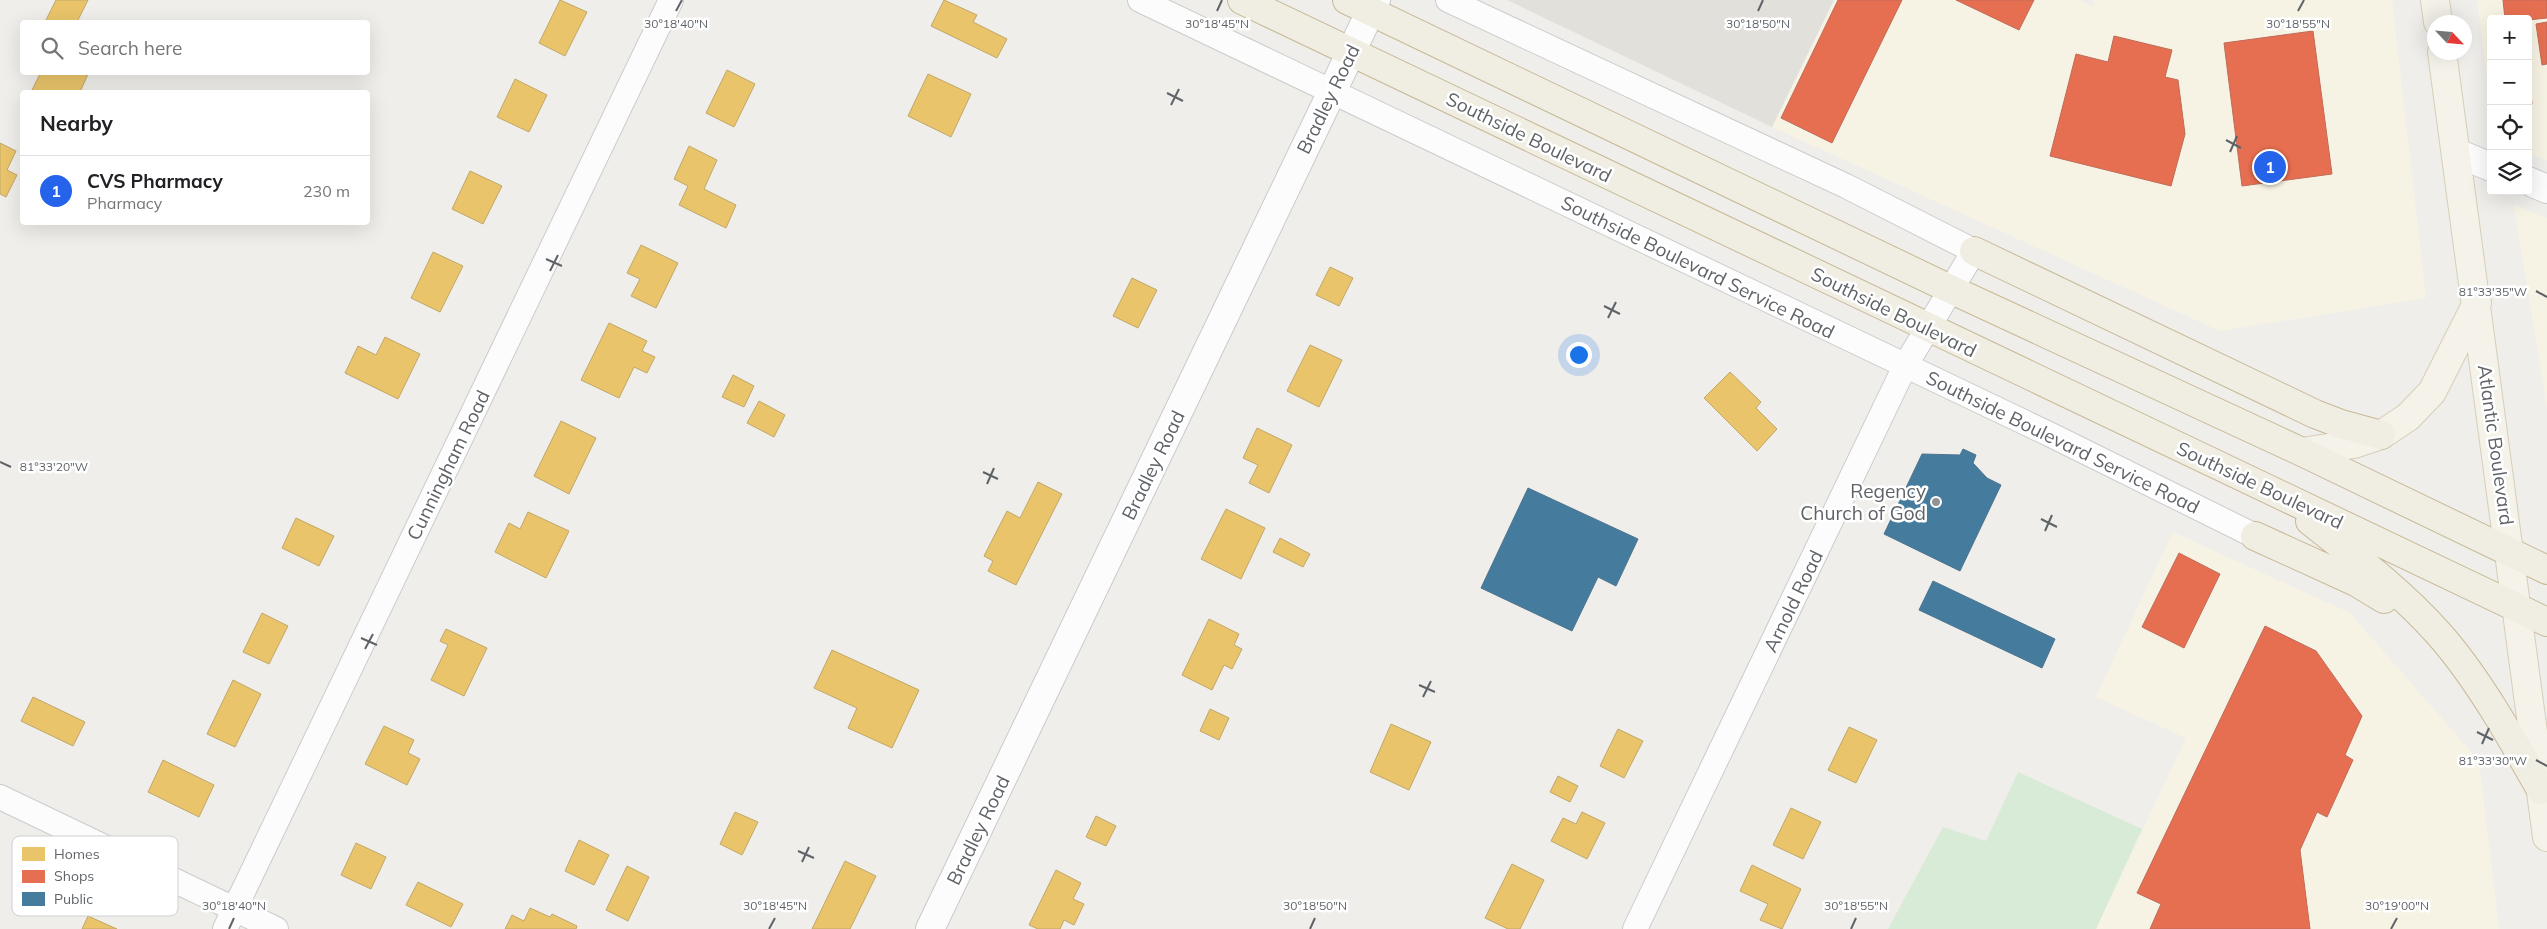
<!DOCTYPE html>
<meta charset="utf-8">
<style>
:root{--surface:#fff;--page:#f6f6f6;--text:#202124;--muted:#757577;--line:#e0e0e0;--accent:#2563eb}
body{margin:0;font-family:Mulish,sans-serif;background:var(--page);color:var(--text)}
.controls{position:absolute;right:15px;top:15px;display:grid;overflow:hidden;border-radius:5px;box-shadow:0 5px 20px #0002}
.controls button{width:45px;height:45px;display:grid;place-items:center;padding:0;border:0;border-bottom:1px solid var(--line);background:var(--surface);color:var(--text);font:25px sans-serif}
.compass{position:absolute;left:2427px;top:15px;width:45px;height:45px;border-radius:50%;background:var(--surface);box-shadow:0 5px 20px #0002;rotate:116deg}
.you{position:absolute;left:1578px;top:354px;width:18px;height:18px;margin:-12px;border:4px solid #fff;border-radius:50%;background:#1a73e8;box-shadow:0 0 0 8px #1a73e833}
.badge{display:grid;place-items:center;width:32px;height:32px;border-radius:50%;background:var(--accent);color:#fff;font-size:16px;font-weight:700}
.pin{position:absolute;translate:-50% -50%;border:2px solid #fff;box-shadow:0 1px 5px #0006}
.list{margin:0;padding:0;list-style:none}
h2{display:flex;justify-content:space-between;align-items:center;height:65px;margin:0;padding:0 20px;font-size:21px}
h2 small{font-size:16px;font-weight:400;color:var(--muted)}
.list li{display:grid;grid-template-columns:32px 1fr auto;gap:15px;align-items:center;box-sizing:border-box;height:70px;padding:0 20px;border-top:1px solid var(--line)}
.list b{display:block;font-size:19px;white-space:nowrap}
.list p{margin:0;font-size:16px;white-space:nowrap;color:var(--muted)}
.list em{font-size:16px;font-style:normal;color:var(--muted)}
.icon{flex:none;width:28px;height:28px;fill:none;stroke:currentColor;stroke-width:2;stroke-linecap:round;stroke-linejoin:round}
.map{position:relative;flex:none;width:2547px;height:929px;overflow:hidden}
.search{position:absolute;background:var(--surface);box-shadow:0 5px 20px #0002;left:20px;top:20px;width:350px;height:55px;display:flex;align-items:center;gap:12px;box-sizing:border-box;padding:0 18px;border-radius:5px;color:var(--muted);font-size:19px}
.panel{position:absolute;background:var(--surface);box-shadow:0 5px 20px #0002;left:20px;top:90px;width:350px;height:135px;border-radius:5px}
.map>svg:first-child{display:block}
.commercial{fill:#f7f3e4}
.education{fill:#e2e0da}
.green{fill:#d8ebd6}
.homes{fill:#e9c46a;stroke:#c0a769}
.shops{fill:#e76f51;stroke:#be6b58}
.public{fill:#457b9d;stroke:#4d748d}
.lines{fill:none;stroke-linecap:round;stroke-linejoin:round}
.street-casing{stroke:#cbcccc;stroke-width:26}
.secondary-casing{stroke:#cacacb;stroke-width:30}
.primary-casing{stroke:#d7ceb8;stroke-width:30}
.highway-casing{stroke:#c8b996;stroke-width:30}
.street{stroke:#fdfcfc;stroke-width:24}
.secondary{stroke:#fdfcfc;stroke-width:28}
.primary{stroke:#f4f2e9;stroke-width:28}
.highway{stroke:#f0ede3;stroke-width:28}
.ticks{fill:none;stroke:#5f6368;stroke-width:2}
.poi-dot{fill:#919496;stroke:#fff;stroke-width:2}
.labels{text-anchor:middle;stroke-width:5;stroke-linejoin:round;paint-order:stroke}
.street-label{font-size:19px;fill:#5f6368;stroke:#fff}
.poi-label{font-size:19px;fill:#5f6368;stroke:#fff;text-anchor:end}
.key{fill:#fff;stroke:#cfd0d2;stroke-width:1}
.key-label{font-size:14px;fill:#5f6368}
.ticks-label{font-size:12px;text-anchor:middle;fill:#5f6368;stroke:#fff;stroke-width:5;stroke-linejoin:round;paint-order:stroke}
</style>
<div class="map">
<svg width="2547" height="929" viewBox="0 0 2547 929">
<rect width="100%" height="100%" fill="#efeeea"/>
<path class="commercial" d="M1834,0H2079L2094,7V0H2392L2426,298L2220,331L1772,127Z
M2477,0H2547V160L2528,153V19H2491V106Z
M2514,205L2547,218V409Z
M2173,532L2350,613L2479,761L2499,929H2096L2186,738L2096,697Z"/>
<path class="education" d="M1507,0H1834L1772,127Z"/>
<path class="green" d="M2018,772L2142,829L2096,929H1888L1943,827L1986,841Z"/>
<path class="homes" d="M56,0H88L77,22H45Z
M560,0L587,12L565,56L539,43Z
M944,0L977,15L973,22L1007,39L997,58L931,26Z
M727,70L755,84L734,127L706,113Z
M41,72H89L80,92H31Z
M928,74L971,94L951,137L908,116Z
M515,79L547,95L529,132L497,117Z
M0,143L16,151L7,170L17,175L6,197L0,194Z
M689,146L717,160L704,189L736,205L726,228L679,205L688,186L674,179Z
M470,171L502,186L483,224L452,209Z
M641,245L678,263L656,308L631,296L640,279L627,273Z
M433,252L463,266L440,312L411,298Z
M1330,267L1353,278L1339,306L1316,295Z
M1132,278L1157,290L1138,328L1113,316Z
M609,323L647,341L642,351L655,357L647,373L634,367L619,398L581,380Z
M385,337L420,354L398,399L345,373L358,346L376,355Z
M1310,345L1342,360L1319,407L1287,391Z
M1730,372L1761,402L1756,408L1777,429L1757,451L1704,398Z
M733,375L754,386L744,407L722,397Z
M759,401L785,415L774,437L747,423Z
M561,421L596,438L569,494L534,476Z
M1257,428L1292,445L1269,493L1249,483L1258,465L1243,458Z
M1038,482L1062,494L1016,585L988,571L993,561L984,556L1007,511L1020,518Z
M1226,509L1265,528L1241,579L1201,559Z
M528,512L569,531L546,578L495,552L509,523L520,529Z
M296,518L334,536L319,566L282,548Z
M1280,538L1310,554L1303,567L1273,552Z
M262,613L288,626L269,664L243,652Z
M1209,619L1239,634L1234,645L1242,649L1232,669L1224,665L1212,690L1182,675Z
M446,629L487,648L464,696L431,680L448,645L440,641Z
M832,650L919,690L892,748L848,728L857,708L814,688Z
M233,680L261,694L235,747L207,734Z
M33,697L85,722L73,746L21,721Z
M1210,709L1229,718L1219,740L1200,731Z
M1391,724L1431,742L1409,790L1370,772Z
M384,726L414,740L408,753L420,759L407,785L365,764Z
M1849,727L1877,740L1856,783L1828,770Z
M1618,729L1643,741L1624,778L1600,766Z
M163,760L214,785L199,817L148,792Z
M1558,776L1578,786L1570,802L1550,792Z
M1791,808L1821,822L1803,859L1773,845Z
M735,812L758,822L742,855L720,844Z
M1582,812L1605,823L1587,859L1551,841L1563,818L1576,824Z
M1096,816L1116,826L1106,846L1086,837Z
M579,840L609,855L594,885L565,871Z
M356,843L386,857L371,889L341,875Z
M845,861L876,876L850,929H812Z
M1512,864L1544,880L1520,929H1508L1485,918Z
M1752,865L1801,889L1782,929L1760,920L1768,904L1740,891Z
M627,866L649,877L628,921L606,910Z
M1056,870L1081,883L1073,899L1084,904L1074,925L1064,920L1060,929H1038L1029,925Z
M418,882L463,904L451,927L406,905Z
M530,908L550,917L552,914L577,926L576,929H505L512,915L524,921Z
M88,916L117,929H82Z"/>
<path class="shops" d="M1838,0H1902L1832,143L1781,118Z
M1956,0H2034L2019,30Z
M2503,0H2547V18L2528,20L2505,19Z
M2547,22V64L2542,65L2536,24Z
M2313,31L2332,174L2242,186L2224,43Z
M2114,36L2172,50L2165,77L2178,80L2185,134L2171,186L2050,156L2076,54L2108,62Z
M2528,66L2532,104L2528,105Z
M2179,553L2220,574L2184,648L2142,627Z
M2265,626L2316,651L2362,716L2345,755L2353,760L2327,817L2317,812L2300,850L2310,929H2150L2161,904L2137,893Z"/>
<path class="public" d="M1963,449L1976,455L1973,463L1987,478L2001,485L1960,571L1884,534L1922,454L1960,455Z
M1528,488L1638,539L1616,586L1598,577L1572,631L1481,588Z
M1933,581L2055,639L2042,668L1919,610Z"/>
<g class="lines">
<defs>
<path id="street" d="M1140,0L2051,435L2255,536
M1448,0L1846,186L1974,251L1905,366L1635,929
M0,797L276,929
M225,929L671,0"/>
<path id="secondary" d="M2457,153L2491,167
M2528,181L2547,189
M930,929L1376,0"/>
<path id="primary" d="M2435,0L2438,22
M2442,52L2547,837
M2302,452L2354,444L2381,435L2408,417L2432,392L2477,303"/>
<path id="highway" d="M1242,0L2547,622
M1347,0L1950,289L2302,452L2547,570
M1974,251L2315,414L2341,424L2381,435
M2310,521C2354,556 2401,591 2439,634C2478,678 2512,739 2541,790
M2255,536L2356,582L2384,599"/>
</defs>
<use href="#street" class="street-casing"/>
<use href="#secondary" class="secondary-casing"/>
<use href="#primary" class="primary-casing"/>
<use href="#highway" class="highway-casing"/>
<use href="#street" class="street"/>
<use href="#secondary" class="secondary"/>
<use href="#primary" class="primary"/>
<use href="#highway" class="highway"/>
</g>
<path class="ticks" d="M676,11L682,0M1217,11L1222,0M1758,11L1763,0M2298,11L2304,0M1167,93L1183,101M1171,105L1179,89M2226,140L2241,148M2230,152L2237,136M546,259L562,266M550,271L558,255M2536,291L2547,297M1604,306L1620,314M1608,318L1616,302M0,462L11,467M983,472L998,479M987,484L994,468M2041,519L2057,527M2045,531L2052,515M361,638L377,645M365,649L373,634M1419,685L1435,692M1423,697L1431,681M2477,732L2493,740M2482,744L2489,728M2536,760L2547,766M798,851L814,858M802,862L809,847M229,929L234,918M769,929L775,918M1310,929L1315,918M1851,929L1856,918M2391,929L2397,918"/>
<circle class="poi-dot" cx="1936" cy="502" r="5"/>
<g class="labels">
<g class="street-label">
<text transform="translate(1328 99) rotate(-64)" y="7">Bradley Road</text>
<text transform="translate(1529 137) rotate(26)" y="7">Southside Boulevard</text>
<text transform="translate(1698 267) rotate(26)" y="7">Southside Boulevard Service Road</text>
<text transform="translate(1894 312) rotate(26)" y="7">Southside Boulevard</text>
<text transform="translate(2063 442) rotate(26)" y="7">Southside Boulevard Service Road</text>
<text transform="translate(2496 445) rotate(82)" y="7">Atlantic Boulevard</text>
<text transform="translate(448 465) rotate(-64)" y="7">Cunningham Road</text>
<text transform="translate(1153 465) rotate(-64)" y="7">Bradley Road</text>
<text transform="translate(2260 485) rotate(25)" y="7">Southside Boulevard</text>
<text transform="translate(1793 601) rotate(-64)" y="7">Arnold Road</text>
<text transform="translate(978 830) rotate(-64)" y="7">Bradley Road</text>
</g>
<g class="poi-label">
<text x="1926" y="498">Regency<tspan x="1926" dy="22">Church of God</tspan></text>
</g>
</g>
<rect x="12" y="836" width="166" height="80" rx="8" class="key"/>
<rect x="22" y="847" width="23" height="14" fill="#e9c46a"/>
<rect x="22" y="870" width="23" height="13" fill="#e76f51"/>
<rect x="22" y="892" width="23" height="14" fill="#457b9d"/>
<g class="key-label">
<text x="54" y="859">Homes</text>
<text x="54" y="881">Shops</text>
<text x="54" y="904">Public</text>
</g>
<g class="ticks-label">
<text x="676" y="28">30°18'40"N</text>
<text x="2298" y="28">30°18'55"N</text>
<text x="1217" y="28">30°18'45"N</text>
<text x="1758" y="28">30°18'50"N</text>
<text x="2493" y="296">81°33'35"W</text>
<text x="54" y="471">81°33'20"W</text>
<text x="2493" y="765">81°33'30"W</text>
<text x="234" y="910">30°18'40"N</text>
<text x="775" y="910">30°18'45"N</text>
<text x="1315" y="910">30°18'50"N</text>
<text x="1856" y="910">30°18'55"N</text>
<text x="2397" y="910">30°19'00"N</text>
</g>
</svg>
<div class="controls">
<button>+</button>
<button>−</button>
<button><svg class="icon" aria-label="locate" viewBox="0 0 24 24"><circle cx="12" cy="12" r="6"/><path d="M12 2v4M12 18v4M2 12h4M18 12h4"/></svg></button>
<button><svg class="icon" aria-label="layers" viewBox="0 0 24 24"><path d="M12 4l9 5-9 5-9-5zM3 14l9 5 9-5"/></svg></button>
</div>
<svg class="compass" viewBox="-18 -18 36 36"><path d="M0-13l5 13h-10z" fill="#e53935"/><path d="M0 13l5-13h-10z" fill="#757577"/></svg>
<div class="you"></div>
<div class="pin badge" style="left:2270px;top:167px">1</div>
<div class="search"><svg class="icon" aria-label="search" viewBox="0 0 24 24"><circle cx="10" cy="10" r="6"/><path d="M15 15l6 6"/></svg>Search here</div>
<section class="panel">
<h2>Nearby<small></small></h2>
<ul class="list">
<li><span class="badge">1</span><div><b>CVS Pharmacy</b><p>Pharmacy</p></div><em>230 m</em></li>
</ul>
</section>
</div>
